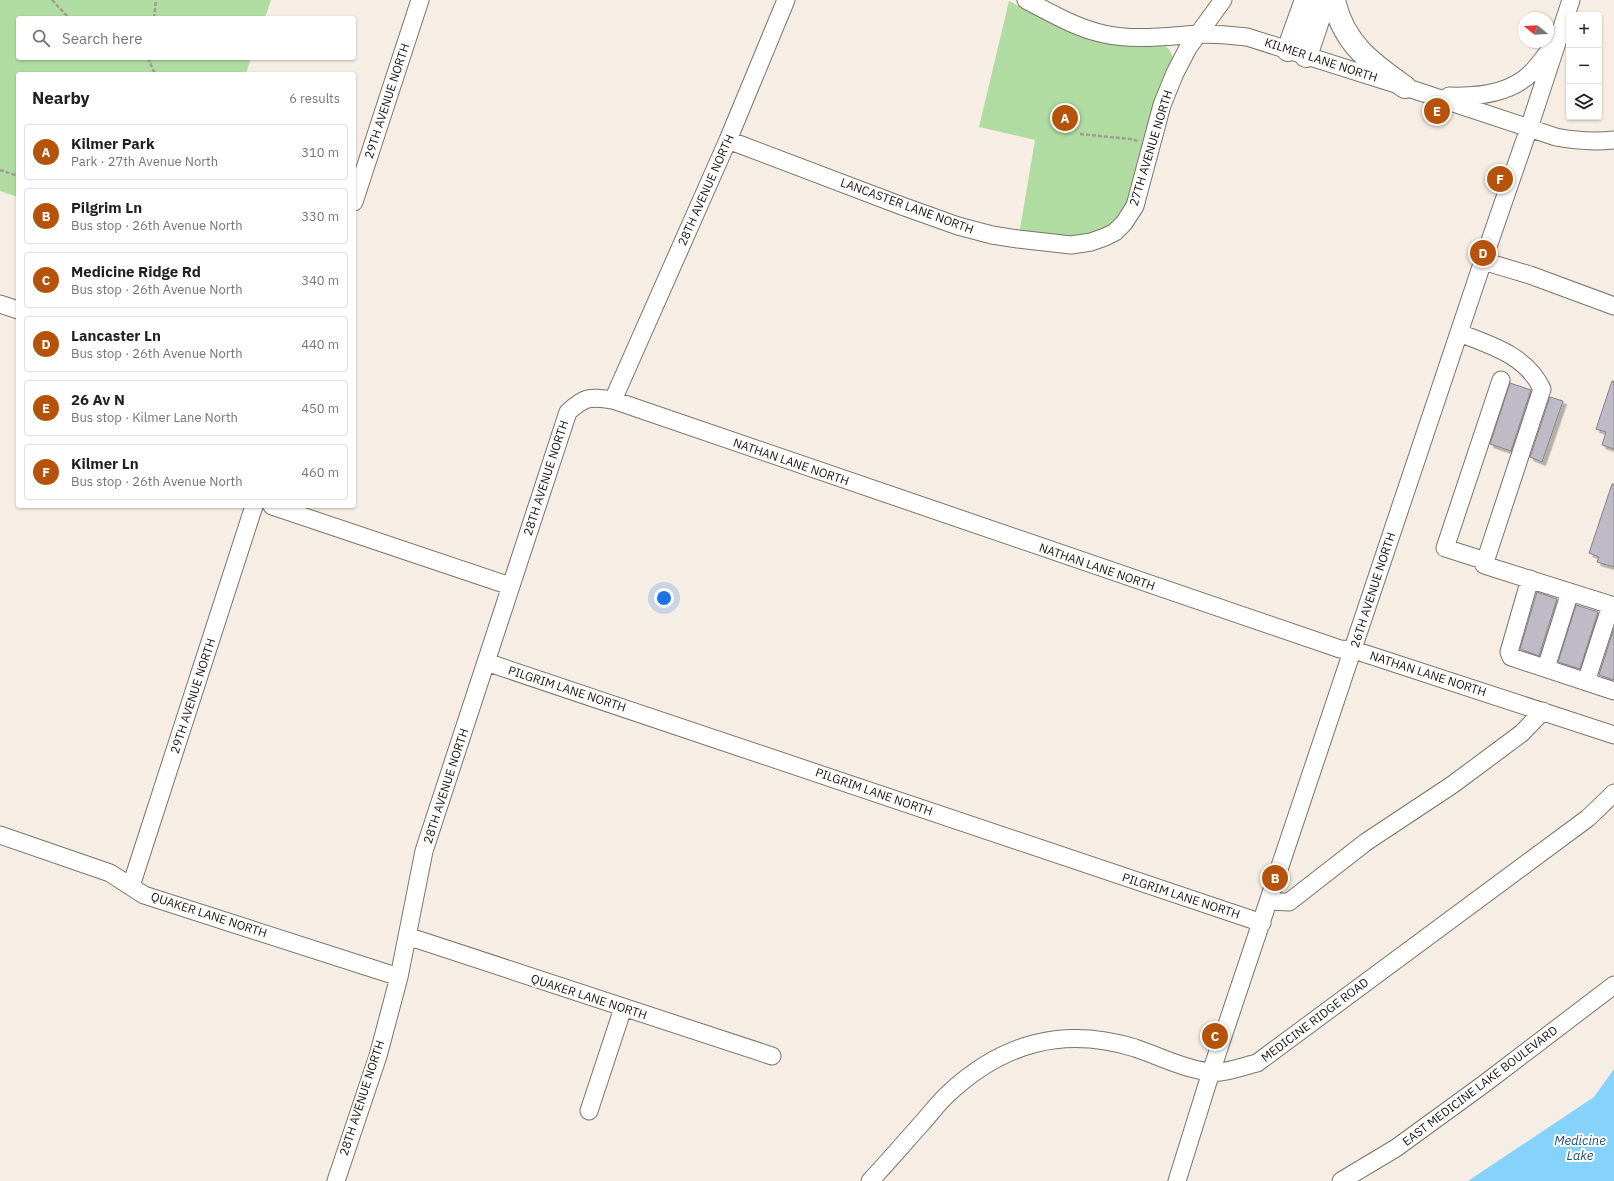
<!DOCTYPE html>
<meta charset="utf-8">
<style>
:root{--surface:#fff;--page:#f2f2f2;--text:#202124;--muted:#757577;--line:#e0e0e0;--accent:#b45309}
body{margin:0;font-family:"IBM Plex Sans",sans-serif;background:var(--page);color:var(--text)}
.controls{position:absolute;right:12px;top:12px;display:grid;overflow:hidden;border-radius:4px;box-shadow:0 1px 3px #0004}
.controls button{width:36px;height:36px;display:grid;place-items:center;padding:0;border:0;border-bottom:1px solid var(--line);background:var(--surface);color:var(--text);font:20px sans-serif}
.compass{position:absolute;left:1518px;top:12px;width:36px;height:36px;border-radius:50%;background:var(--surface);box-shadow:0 1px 3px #0004;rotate:288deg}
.you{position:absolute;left:664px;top:598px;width:14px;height:14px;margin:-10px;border:3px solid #fff;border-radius:50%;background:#1a73e8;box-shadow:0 0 0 6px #1a73e833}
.badge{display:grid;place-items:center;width:26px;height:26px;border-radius:50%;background:var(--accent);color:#fff;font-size:13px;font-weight:700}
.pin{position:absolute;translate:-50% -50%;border:2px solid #fff;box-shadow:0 1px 4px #0006}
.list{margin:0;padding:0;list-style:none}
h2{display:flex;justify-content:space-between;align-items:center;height:52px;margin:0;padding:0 16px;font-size:17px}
h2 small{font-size:13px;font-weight:400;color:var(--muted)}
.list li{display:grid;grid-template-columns:26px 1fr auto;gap:12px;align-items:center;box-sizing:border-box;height:56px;margin:0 8px 8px;padding:0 8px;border:1px solid var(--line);border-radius:4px}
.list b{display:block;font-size:15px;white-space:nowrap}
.list p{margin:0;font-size:13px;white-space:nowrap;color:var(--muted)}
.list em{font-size:13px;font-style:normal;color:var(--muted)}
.icon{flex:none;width:22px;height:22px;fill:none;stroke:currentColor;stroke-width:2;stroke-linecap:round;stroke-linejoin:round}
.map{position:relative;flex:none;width:1614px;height:1181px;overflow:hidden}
.search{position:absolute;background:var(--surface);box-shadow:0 1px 3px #0004;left:16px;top:16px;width:340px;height:44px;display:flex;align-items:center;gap:10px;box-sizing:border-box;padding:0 14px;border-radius:4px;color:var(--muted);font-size:15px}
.panel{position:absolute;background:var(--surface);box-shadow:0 1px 3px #0004;left:16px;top:72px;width:340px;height:436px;border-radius:4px}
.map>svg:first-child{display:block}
.green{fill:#b0dca2}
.water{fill:#85d2fa}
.building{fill:#bfbbc6;stroke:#85818b;filter:url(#shadow)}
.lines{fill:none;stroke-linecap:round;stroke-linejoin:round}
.minor-casing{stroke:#7b746b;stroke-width:19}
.highway-casing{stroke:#7b746b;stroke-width:24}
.path{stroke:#a19b94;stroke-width:2.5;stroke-dasharray:4 2;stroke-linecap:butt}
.minor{stroke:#fff;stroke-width:17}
.highway{stroke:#fff;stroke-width:22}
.labels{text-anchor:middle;stroke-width:4;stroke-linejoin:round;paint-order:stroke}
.street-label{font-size:12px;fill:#191613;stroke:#fff}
.water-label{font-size:13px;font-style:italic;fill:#195671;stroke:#fff}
</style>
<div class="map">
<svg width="1614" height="1181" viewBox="0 0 1614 1181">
<defs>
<filter id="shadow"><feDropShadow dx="3.5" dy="3.5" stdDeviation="0" flood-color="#0004"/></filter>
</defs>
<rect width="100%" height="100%" fill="#f6eee4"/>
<path class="green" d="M0,0H271L265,18H18V58H251L246,74H18V197L0,191Z
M1009,1L1069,32L1091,39L1160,44C1168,47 1170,49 1173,58C1150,105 1140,155 1126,205C1123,210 1121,215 1117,219C1093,246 1050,237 1019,235L1035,140L979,127Z"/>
<path class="water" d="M1614,1069V1181H1468L1594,1097Z"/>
<path class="building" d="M1612,381H1614V449L1602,445L1606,432L1596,429Z
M1510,383L1531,390L1511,451L1490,444Z
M1550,397L1563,401L1542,462L1530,457Z
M1612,484H1614V567L1597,562L1599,557L1589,553Z
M1537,592L1557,599L1539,656L1520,649Z
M1576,605L1598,612L1580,669L1558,662Z
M1614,628V680L1599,675Z"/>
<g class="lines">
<defs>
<path id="minor" d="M1026,0C1051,13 1076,28 1104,34C1135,41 1167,36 1199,34C1215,34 1231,35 1247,37L1405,87L1556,137C1576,141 1594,142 1614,140
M1449,96C1476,97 1510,94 1531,73C1539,65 1545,55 1553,47
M728,140L902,206L958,226L992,235L1018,239L1071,245L1091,242L1105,237L1115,232L1124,223L1135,206L1162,105L1175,73L1188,48L1223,0
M354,202L420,0
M1483,261L1530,275L1614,306
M0,304L18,310
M1459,333C1491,345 1527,356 1542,389L1484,565L1614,606
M613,400L728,140L786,0
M272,506L510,586
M1486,561L1445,548L1501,380
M1530,579L1509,652L1511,657L1614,691
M486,662L1262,923
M1546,668L1570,592
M1586,682L1611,605
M0,835L110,873L144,895L399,977
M131,886L254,506
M1269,901L1289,902L1366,842L1452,785L1522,733L1543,711
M407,936L772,1056
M589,1111L623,1008
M336,1181L378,1056L399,977L424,851L568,412C586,396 589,397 613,400L1340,649L1354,650L1614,735
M870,1181C888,1162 905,1142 922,1123C931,1113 939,1102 949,1093C1003,1043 1063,1026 1135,1048C1159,1056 1184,1069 1210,1072C1223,1074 1244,1066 1257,1063L1588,818L1614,793
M1177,1181L1211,1072L1483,261L1529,128L1571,0
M1341,1181L1396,1148L1484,1084L1614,985"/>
<path id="highway" d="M1334,0C1343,43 1371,63 1405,87
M1288,50L1306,0
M1306,56L1325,0"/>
</defs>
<use href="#minor" class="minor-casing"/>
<use href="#highway" class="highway-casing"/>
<path class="path" d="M52,0L69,18
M154,18L156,0
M148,58L155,74
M1080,134L1130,139L1138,141
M0,170L18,176"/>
<use href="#minor" class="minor"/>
<use href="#highway" class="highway"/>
</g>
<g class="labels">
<g class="street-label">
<text transform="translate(1321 60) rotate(18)" y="4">KILMER LANE NORTH</text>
<text transform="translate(387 101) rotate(-72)" y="4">29TH AVENUE NORTH</text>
<text transform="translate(1151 148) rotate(-73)" y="4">27TH AVENUE NORTH</text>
<text transform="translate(706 190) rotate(-66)" y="4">28TH AVENUE NORTH</text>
<text transform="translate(907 206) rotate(20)" y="4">LANCASTER LANE NORTH</text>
<text transform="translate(791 462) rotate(19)" y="4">NATHAN LANE NORTH</text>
<text transform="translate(546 478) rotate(-72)" y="4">28TH AVENUE NORTH</text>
<text transform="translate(1097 567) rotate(19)" y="4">NATHAN LANE NORTH</text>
<text transform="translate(1373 590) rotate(-72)" y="4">26TH AVENUE NORTH</text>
<text transform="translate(1428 674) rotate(18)" y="4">NATHAN LANE NORTH</text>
<text transform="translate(567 689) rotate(18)" y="4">PILGRIM LANE NORTH</text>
<text transform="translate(193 696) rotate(-72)" y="4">29TH AVENUE NORTH</text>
<text transform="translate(446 786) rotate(-72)" y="4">28TH AVENUE NORTH</text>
<text transform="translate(874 792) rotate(19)" y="4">PILGRIM LANE NORTH</text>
<text transform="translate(1181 896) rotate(18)" y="4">PILGRIM LANE NORTH</text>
<text transform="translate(209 915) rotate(18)" y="4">QUAKER LANE NORTH</text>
<text transform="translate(589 997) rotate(18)" y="4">QUAKER LANE NORTH</text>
<text transform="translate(1315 1020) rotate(-37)" y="4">MEDICINE RIDGE ROAD</text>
<text transform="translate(1480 1086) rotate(-37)" y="4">EAST MEDICINE LAKE BOULEVARD</text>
<text transform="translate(362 1098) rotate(-72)" y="4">28TH AVENUE NORTH</text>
</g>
<g class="water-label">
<text x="1580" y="1145">Medicine<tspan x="1580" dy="15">Lake</tspan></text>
</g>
</g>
</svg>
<div class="controls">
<button>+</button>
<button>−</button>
<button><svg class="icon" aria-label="layers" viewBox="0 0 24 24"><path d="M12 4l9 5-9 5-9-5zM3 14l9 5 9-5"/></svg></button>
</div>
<svg class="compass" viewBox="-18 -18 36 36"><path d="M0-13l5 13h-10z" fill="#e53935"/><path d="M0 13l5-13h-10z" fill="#757577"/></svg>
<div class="you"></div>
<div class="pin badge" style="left:1065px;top:118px">A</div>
<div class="pin badge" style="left:1275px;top:878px">B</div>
<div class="pin badge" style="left:1215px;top:1036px">C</div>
<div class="pin badge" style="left:1483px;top:253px">D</div>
<div class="pin badge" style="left:1437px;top:111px">E</div>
<div class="pin badge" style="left:1500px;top:179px">F</div>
<div class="search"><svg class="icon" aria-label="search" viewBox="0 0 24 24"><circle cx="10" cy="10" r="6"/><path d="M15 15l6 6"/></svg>Search here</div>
<section class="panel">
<h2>Nearby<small>6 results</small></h2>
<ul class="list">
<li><span class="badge">A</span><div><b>Kilmer Park</b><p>Park · 27th Avenue North</p></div><em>310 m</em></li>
<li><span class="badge">B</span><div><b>Pilgrim Ln</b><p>Bus stop · 26th Avenue North</p></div><em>330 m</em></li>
<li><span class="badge">C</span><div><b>Medicine Ridge Rd</b><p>Bus stop · 26th Avenue North</p></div><em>340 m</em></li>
<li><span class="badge">D</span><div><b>Lancaster Ln</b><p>Bus stop · 26th Avenue North</p></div><em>440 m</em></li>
<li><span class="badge">E</span><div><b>26 Av N</b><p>Bus stop · Kilmer Lane North</p></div><em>450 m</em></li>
<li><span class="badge">F</span><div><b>Kilmer Ln</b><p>Bus stop · 26th Avenue North</p></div><em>460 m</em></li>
</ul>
</section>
</div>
